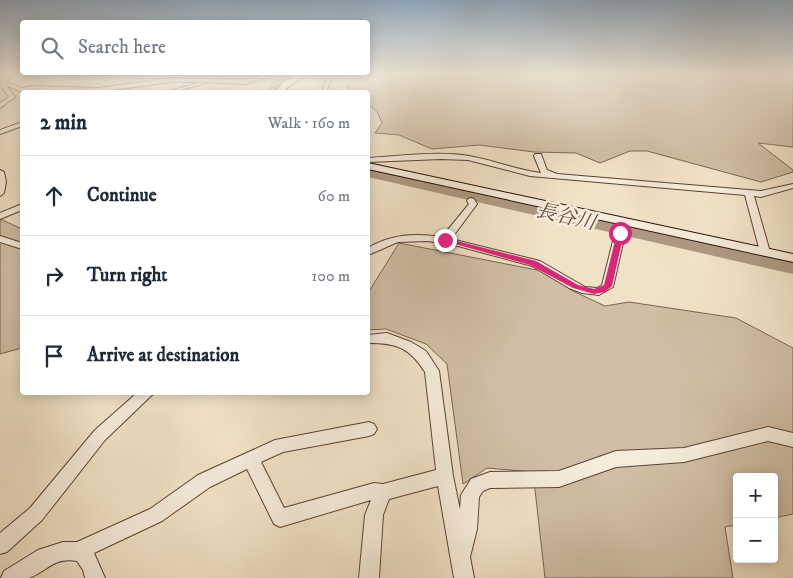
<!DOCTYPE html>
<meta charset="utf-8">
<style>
:root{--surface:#fff;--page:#f2f2f3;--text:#1f2937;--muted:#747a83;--line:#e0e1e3}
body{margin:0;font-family:"IM FELL DW Pica","Noto Serif JP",serif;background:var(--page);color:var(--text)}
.controls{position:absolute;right:15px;bottom:15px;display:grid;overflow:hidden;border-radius:5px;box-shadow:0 2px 12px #0003}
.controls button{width:45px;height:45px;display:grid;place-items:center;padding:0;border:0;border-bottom:1px solid var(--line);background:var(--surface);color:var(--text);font:25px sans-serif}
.stop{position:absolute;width:15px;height:15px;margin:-11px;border:4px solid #db2777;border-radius:50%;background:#fff}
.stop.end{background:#db2777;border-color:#fff;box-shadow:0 1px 5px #0008}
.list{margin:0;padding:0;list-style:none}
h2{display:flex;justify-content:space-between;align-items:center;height:65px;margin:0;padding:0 20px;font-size:21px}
h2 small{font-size:16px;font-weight:400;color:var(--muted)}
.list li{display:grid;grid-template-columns:32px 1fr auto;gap:15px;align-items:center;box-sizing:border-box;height:80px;padding:0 20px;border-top:1px solid var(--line)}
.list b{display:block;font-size:19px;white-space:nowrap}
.list em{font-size:16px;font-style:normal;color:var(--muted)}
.icon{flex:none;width:28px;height:28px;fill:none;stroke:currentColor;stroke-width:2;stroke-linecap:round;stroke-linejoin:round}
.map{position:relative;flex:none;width:793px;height:578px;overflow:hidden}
.search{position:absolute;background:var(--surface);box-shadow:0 2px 12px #0003;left:20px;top:20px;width:350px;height:55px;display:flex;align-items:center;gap:12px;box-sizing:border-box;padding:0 18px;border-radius:5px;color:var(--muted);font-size:19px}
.panel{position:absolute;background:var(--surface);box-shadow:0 2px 12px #0003;left:20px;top:90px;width:350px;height:305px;border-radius:5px}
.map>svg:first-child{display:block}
.green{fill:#cfbea5;stroke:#7d6552}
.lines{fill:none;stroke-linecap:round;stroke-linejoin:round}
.river{fill:#ad9983;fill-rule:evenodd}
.street-casing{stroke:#5c4232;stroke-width:2}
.secondary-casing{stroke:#2b0c00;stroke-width:2}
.street{fill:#f5ecdb;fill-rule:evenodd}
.secondary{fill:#f5ecdb;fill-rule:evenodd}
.route{fill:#db2777}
.labels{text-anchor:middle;stroke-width:5;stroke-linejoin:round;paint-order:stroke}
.water-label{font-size:20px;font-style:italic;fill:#664b3b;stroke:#f5ecdb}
</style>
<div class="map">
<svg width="793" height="578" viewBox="0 0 793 578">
<rect width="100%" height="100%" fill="#f0e2c7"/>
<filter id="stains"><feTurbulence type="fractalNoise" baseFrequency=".004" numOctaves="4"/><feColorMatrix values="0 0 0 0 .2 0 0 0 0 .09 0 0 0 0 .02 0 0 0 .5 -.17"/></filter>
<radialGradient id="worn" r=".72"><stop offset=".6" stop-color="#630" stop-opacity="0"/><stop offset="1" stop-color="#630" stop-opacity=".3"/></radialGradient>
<path class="green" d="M375,74H793V147L758,143L793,170V172L761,182L647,151H630L600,163L576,153L534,152L479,145L432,149L399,135L375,133L382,123L377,112L368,104V92H349L347,85L356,78Z
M0,219L20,228L22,231V348L0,354Z
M399,243L542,271L573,291L605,306L629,302L736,318L793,348V514L774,518V477H737V525L725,527L733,578H545L533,472L487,468L463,484L447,364L426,344L386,329L368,330V293Z"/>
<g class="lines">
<path class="river" d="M288,74H301L279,87L276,92H266L271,83Z
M368,167L793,260V274L368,177Z"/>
<defs>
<path id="street" d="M6,74H10L7,82L22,88L33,86L98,88L170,78L245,80L258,77L256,76L259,74L284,78L281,80L266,78L245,84L201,82L203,84L173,92H166L201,82H170L98,92L33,90L21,92L6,85L15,97L0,108V103L9,97L0,85Z
M333,74H338L331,80L326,92H322L326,79Z
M473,74H486V75L484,76Z
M22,122V126L0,134V130Z
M535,154H541L547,170L557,174L761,191L793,184V188L761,197L754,196L770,252L765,255L760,252L745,195L530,176L468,160L441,159L368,162V158C400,156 438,151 469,156C493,160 517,170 541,173L534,156Z
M0,170L4,172L6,182L4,193L0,196Z
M471,198L474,199L477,204L451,239L540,261L585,287L597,288L602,285L618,221L620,219H626L628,221L613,287L599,295L582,293L569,288L532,266L458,246L428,241L398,242L368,255V248C391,234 415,233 442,237L469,204L467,201L468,199Z
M22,204V210L0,219V213Z
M0,236L22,243V249L0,242Z
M387,333L411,342L426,351L439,371L453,476L460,510L461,495L471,479L490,472L559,471L616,451L684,448L768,427L793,433V447L768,441L684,462L616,467L559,487L490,488L483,491L479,497L477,529L470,557L474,578H454L438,486L389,499L383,515L379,578H359L365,515L371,500L280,527L274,524L247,469L210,487L162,521L94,553L105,578H85L83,570L77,561C53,557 48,571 29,578C22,578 9,578 1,578L4,571L38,550L63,542H77L150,509L198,475L275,440L369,422L374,424L377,429L374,434L369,436L283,452L261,462L284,508L374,483L383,484L436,470L425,372C409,347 396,343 368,343V335Z
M138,392H155L105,440L42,520L7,552L0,554V533L30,508L95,430Z"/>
<path id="secondary" d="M300,74H309L288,87L283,92H275L282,83Z
M368,163L793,254V262L368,169Z"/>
</defs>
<use href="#street" class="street-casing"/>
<use href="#secondary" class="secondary-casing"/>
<use href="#street" class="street"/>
<use href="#secondary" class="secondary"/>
</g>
<linearGradient id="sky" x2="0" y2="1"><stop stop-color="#90a9c0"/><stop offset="0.48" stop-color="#f8f2e6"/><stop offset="1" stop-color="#f8f2e6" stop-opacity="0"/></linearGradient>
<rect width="793" height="155" fill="url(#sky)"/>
<path class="route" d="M620,231L624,233L612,286L605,292L594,294L573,288L530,265L441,240L445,238L536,261L578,285L594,289L604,285L617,233Z"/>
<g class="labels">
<g class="water-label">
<text transform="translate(566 216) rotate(13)" y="7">長谷川</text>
</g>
</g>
<rect width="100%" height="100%" filter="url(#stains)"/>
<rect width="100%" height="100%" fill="url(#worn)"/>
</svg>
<div class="controls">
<button>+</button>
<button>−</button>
</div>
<div class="stop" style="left:620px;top:233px"></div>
<div class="stop end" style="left:445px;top:240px"></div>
<div class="search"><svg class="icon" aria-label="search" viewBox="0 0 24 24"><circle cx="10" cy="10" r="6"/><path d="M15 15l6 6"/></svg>Search here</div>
<section class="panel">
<h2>2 min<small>Walk · 160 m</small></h2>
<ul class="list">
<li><svg class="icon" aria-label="ahead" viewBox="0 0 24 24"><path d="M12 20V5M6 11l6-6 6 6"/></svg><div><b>Continue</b></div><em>60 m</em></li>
<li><svg class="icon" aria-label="right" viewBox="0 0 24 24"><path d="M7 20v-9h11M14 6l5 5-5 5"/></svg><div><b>Turn right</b></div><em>100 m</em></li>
<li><svg class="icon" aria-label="arrive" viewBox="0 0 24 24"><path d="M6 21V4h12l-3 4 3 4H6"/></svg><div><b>Arrive at destination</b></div></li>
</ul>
</section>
</div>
